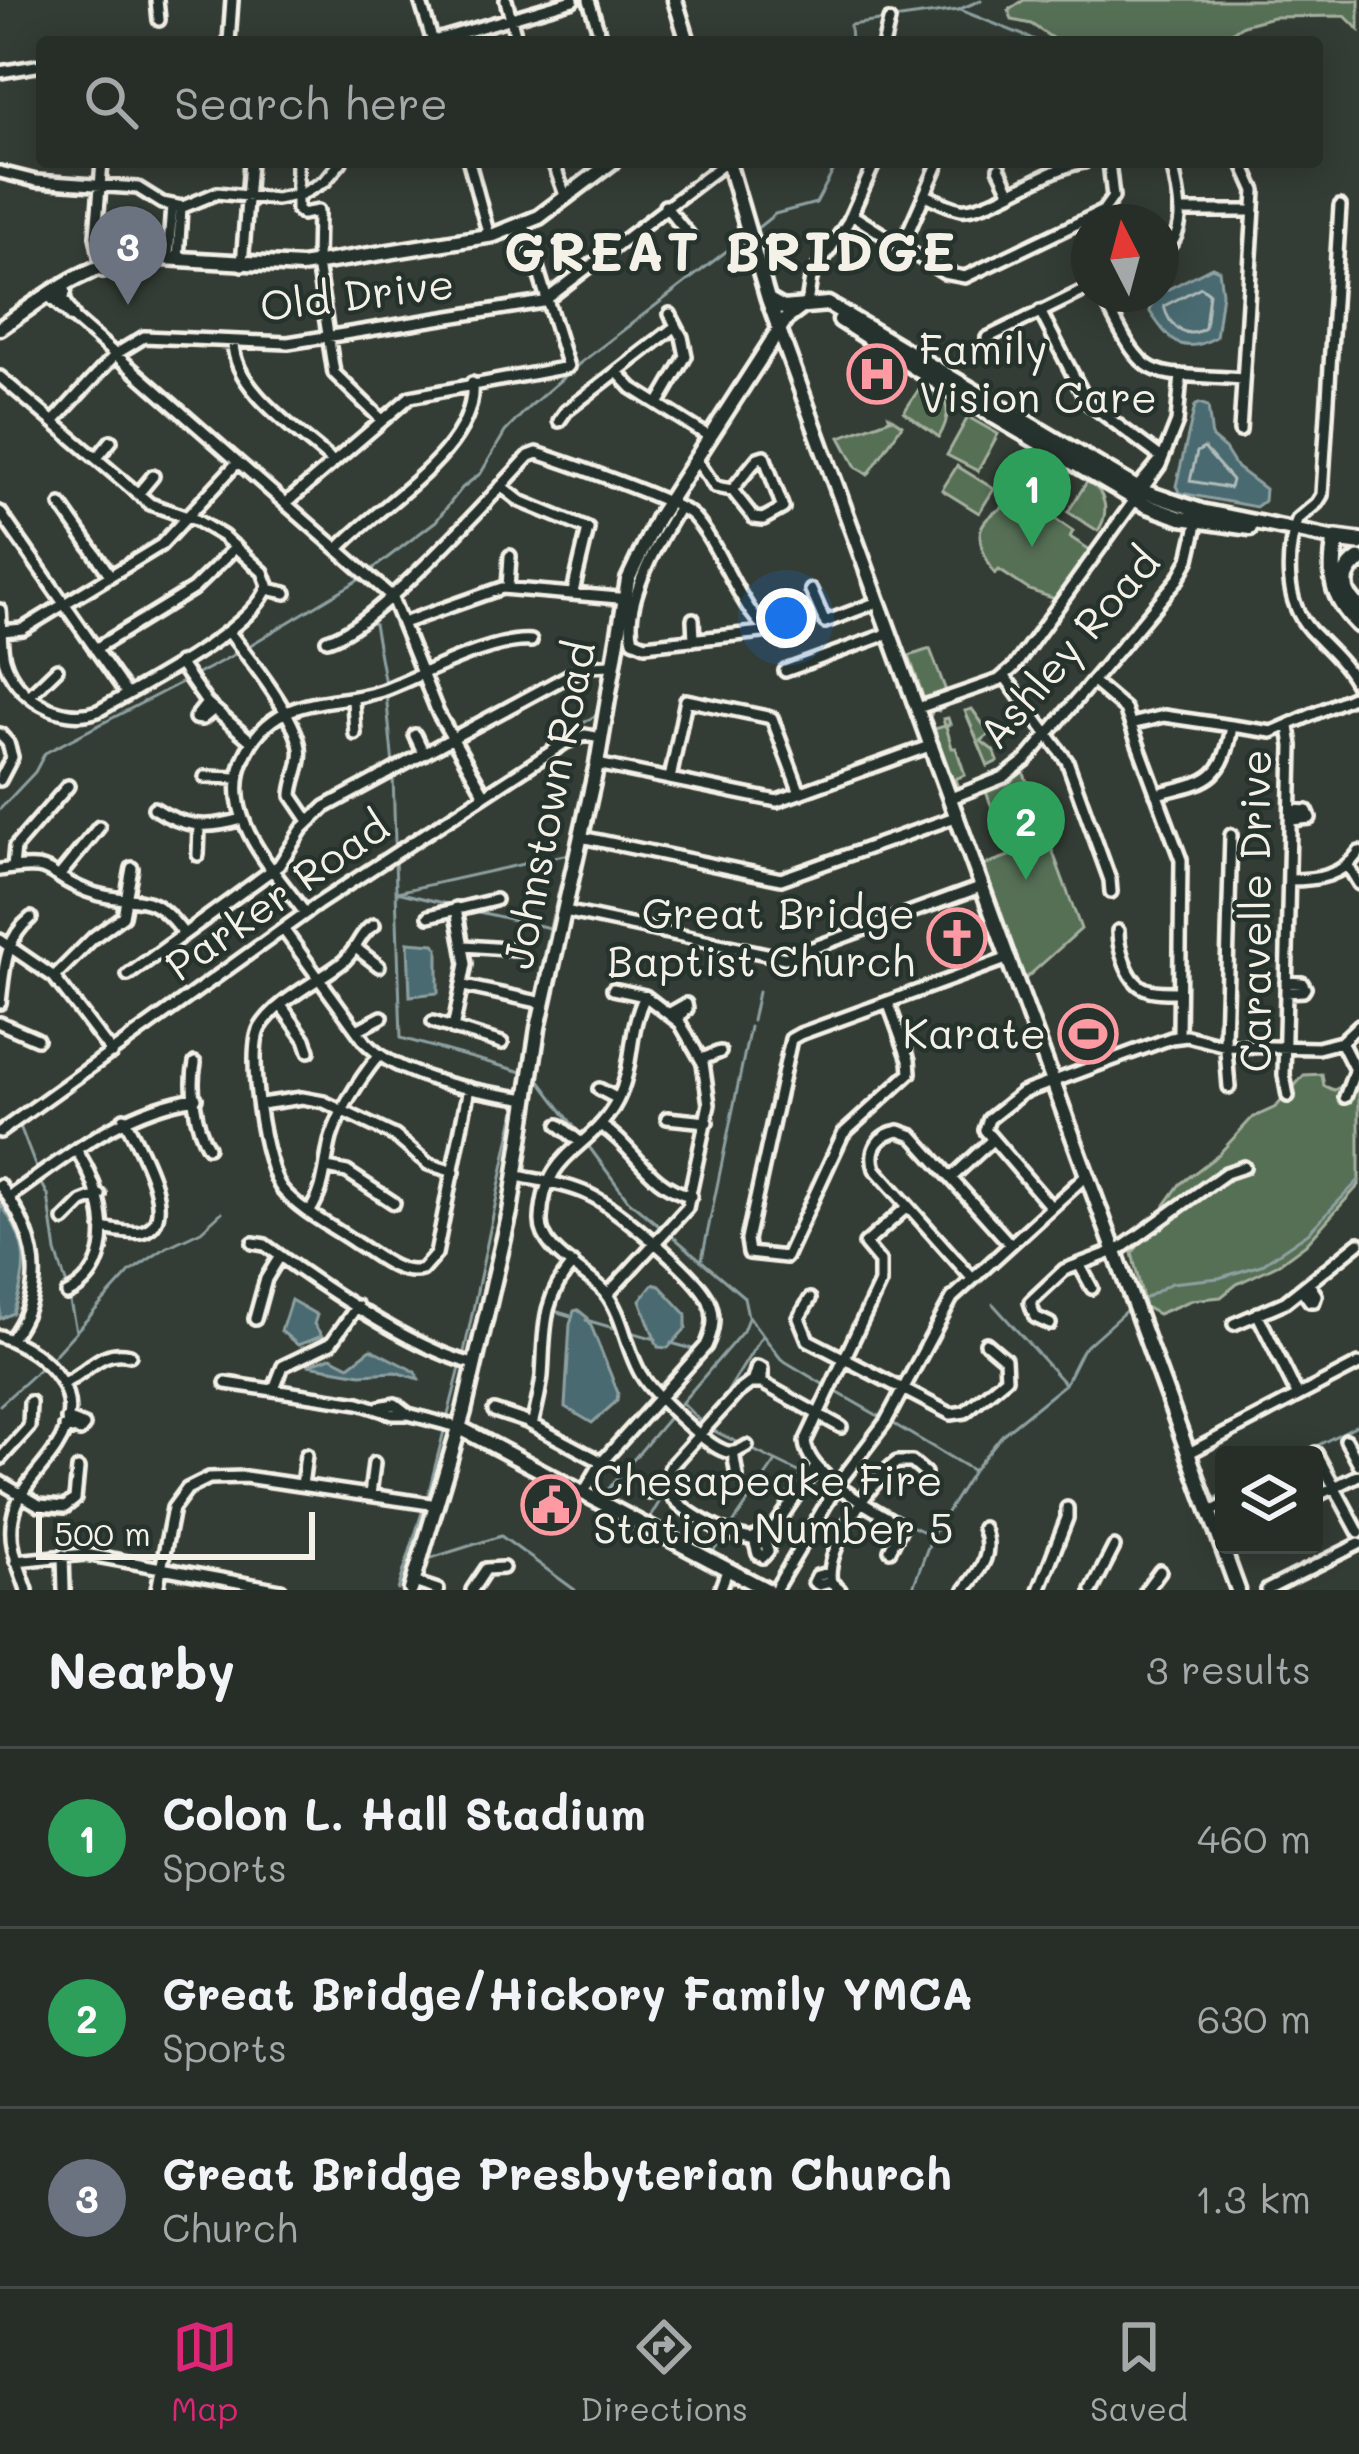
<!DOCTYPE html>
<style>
:root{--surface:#272e28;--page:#2f3630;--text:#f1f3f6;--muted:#a4a8a8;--line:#434a45;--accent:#db2777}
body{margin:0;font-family:Mali,sans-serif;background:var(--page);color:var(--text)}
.controls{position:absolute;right:36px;bottom:36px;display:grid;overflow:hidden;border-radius:12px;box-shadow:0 6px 30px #0003}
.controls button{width:108px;height:108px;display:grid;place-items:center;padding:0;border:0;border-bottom:3px solid var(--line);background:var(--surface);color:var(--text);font:60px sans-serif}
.compass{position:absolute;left:1071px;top:204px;width:108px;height:108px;border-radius:50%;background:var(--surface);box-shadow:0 6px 30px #0003;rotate:354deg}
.scale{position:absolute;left:36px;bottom:30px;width:279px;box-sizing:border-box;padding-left:12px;border:6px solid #f4f1e8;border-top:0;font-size:33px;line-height:42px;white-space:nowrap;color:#f4f1e8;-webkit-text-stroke:9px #26332d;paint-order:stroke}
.you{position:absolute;left:786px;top:618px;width:42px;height:42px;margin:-30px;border:9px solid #fff;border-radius:50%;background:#1a73e8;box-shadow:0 0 0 18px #1a73e833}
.badge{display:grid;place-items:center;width:78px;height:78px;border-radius:50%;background:var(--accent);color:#fff;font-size:39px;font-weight:700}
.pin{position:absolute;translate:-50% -99px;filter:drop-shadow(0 3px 6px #0008)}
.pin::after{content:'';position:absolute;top:63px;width:42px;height:36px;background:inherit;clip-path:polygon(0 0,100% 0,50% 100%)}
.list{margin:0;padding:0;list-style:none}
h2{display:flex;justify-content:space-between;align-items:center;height:156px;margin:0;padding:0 48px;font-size:51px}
h2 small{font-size:39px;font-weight:400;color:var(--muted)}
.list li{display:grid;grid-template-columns:78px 1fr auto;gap:36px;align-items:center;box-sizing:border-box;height:180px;padding:0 48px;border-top:3px solid var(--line)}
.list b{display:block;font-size:45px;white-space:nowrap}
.list p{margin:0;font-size:39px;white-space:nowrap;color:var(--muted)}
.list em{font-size:39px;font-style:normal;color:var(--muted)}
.icon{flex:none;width:66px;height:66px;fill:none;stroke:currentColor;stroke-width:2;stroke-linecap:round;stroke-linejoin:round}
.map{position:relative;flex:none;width:1359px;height:1590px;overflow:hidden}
.search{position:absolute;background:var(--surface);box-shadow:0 6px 30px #0003;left:36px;right:36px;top:36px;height:132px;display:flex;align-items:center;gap:30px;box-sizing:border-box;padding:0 42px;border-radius:12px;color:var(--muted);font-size:45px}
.sheet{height:696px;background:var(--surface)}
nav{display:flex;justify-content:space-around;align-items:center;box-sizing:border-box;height:168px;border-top:3px solid var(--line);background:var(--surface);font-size:33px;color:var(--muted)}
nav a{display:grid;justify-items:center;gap:6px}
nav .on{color:var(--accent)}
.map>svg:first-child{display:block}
.green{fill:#577056;stroke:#a6b09f;stroke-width:3}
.water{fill:#4a6a71;stroke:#8ea0a1;stroke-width:3}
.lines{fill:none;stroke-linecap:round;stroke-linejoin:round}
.shore{stroke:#b0bbb8;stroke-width:3}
.stream{stroke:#8ea0a1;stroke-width:3}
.minor-casing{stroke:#f4f1e8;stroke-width:18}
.major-casing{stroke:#f4f1e8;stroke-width:21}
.highway-casing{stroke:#f4f1e8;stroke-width:24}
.minor{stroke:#26332d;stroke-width:9}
.major{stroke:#26332d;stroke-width:12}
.highway{stroke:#26332d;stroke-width:15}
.labels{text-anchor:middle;stroke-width:9;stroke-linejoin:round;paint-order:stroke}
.street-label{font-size:42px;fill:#f4f1e8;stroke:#26332d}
.poi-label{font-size:42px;fill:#f4f1e8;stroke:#26332d;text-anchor:start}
.district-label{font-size:54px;font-weight:bold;letter-spacing:3px;fill:#f4f1e8;stroke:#26332d}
</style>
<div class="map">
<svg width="1359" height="1590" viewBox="0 0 1359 1590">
<rect width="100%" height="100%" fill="#343d35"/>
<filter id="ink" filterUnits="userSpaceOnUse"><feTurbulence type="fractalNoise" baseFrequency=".00833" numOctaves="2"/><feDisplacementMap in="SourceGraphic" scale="24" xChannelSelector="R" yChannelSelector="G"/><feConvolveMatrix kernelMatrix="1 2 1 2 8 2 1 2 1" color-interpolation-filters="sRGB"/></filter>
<g filter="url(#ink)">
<path class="green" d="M1024,0H1359V30L1345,16L1273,17L1243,25L1218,42H1058L1031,24L1012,20L1009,10Z
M923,383C948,396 954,411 939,437L904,412Z
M889,416L902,425L868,475L856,467L840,437L890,419Z
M968,417L998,434L978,471L947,455Z
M957,466L994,489L979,513L942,490Z
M1088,480C1106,493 1110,512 1098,531L1068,512Z
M1017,501H1029L1073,531L1070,537L1090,550L1055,599L1029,590L999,570L995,574C971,535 974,518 1017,501Z
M930,649L946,691L925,702L909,656Z
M932,707L940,711L933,710L930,717L935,729L945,726L943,719L948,718L950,724L946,726L952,748H956L965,775L955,779L958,788L992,773L994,777L956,792L928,717Z
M972,709L990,734L981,741L994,751L998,761L988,766L965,711Z
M1022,768L1081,929L1024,980L984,865L1017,853L1008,827L1000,829L985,789Z
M1359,1063V1185L1306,1244L1279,1264L1237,1284L1221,1297L1192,1300L1158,1314L1145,1307L1132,1253L1161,1219L1165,1205L1180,1184L1218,1155L1252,1118L1276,1107L1304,1075L1322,1074L1324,1086L1334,1090L1344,1085Z"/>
<path class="water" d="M1212,267L1219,270L1222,293L1216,337C1182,357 1169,340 1150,312L1153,297Z
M1199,403L1208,406L1212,438L1225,449L1237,468L1265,489L1264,501L1256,507L1180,493L1176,486L1195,406Z
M408,942L434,944L438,948V993L410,996Z
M0,1203C30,1244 28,1267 13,1313L0,1319Z
M658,1284L686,1314V1328L668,1348L658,1347L640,1300L652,1285Z
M291,1300L317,1315L314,1324L322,1336L298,1345L281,1331Z
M578,1310L588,1318L618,1393L617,1401L592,1423L565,1407L570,1324L574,1311Z
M371,1349L416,1372L419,1379L395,1372L361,1374L308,1365L331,1357L349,1366Z"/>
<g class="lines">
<path class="shore" d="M1201,287L1209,293L1205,328C1185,341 1169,326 1164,306Z
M1204,448L1232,480L1230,488L1190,481L1197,452Z"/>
<path class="stream" d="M960,10L1040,42
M851,42L850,25L958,10L981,0
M755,230L775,214L816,203L838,162
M370,571L436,521L462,488L481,473L505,432L528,408L579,364L741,240
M374,624L385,684
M247,647L362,578
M194,676L239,652
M386,693L393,766
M393,774L395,842
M486,786L596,715
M0,809L35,772L45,753L186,680
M395,846L479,791
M395,859L401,1038L526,1073
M397,892L564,855
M397,892L452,905
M555,908L560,886
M470,910L550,928
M536,996L553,914
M752,1021L758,992
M536,1076L581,1136
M519,1093L535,1004
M20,1126L38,1173
M587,1144L628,1200L664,1230
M39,1178L48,1195L56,1252L68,1289
M670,1234L744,1297L748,1316L781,1359L826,1386
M702,1259L750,1027
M69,1297L76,1331
M1137,1303L1171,1283L1219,1278L1261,1265L1308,1233L1359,1180
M993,1304L1064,1383
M551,1310L571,1316
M586,1320L617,1329
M630,1332L656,1339
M671,1343L696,1350
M463,1357L517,1102
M50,1360L130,1272L167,1247L201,1231L222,1212
M833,1390L882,1418
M682,1403L705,1426
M0,1405L45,1364
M677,1408L743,1331L748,1318
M716,1410L762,1336
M447,1419L461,1364
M892,1423L972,1470
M710,1429L743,1445
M751,1449L805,1475
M1299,1455L1359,1424
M813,1478L831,1487
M669,1486L693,1448
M1342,1491L1359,1482
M606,1492L672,1414
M1215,1498L1224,1494
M427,1499L445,1427
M649,1519L663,1496
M907,1524L931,1535
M730,1528L776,1461
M713,1552L725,1535
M428,1559L501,1536L575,1590
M398,1590L424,1506
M912,1590L932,1536L973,1471L1003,1434L1065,1384L1082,1350L1129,1308"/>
<defs>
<path id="minor" d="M157,0L159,20
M420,0L433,42
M506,0L517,42
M589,0L602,42
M229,42L232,0
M430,42L573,0
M884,42L889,21
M0,72L42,65
M102,162L96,236L103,271
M297,162V210L302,214L318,211L317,264L334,373L381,419
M469,162L489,236
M553,162L566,198
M999,168L1010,191
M0,172L36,181L138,188L162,203L183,207L217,193L276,199L302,194L325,181L341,162
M926,195C937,200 949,207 961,209C988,212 1048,167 1084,162
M665,206L689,235
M1340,206L1322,495L1317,503L1297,520C1286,556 1284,601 1310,630C1329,650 1348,665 1359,690
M1180,211H1254
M852,215L944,273L965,277L1103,211L1113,197L1109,162
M902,246L939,162
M1161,253C1192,232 1177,193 1172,162
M168,259L172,206
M178,260L181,207
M242,265L250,162
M51,292L52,299L391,596L438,713L485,795
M1102,294C1147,386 1144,372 1243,379
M807,304L811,278L848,222L875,162
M1040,311L1087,402L1162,458
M987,338L1089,288
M233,342C233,390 299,431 333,462
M617,372L632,388L710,437
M0,377L150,504L196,520L223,536L263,572L268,585C257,627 138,688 98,711C61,724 15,698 4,659C0,644 2,626 0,610
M658,404L686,356L682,337L670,314
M54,421L116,354L144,337L288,343L543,302L726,162
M559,421L566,411L676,326
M1240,431L1255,191L1242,162
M97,458L111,441
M696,459L715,487L732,490L754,518L763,519L783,508L764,456L758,458L732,490
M501,486L520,501L588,529L573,592
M1135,490L1162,458
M138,494L153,476
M286,503L410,397L568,367L524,225
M61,505L110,575
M678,509C659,540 622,603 633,640L645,645L762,632
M0,512L127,694
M338,549C378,505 478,451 472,383
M508,588L510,556
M267,589L286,593
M811,590L825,622L878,602
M693,619L694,640
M403,623L502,588L630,599
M2,631L23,629L161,545L238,462
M228,631C249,658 295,715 300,748C303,764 292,780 292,796L309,821
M327,640C372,630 493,495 529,456L537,453C562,461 682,503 693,516C726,552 742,623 784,642
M95,649L193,589L236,547
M179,663L207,703L252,742
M785,671L890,633
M1005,677L1067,761L1110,880L1111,892
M1092,681L1125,709L1181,860L1179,1036
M30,695L57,669
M353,700L355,734
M207,703L195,718L202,719L213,710
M918,708L999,680L1014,667L1160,465L1177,422L1181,375
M1131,724L1164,716L1272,732L1359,694
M0,734L8,743L12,757L0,780
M415,735L424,754
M597,764L777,801L932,745
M205,777L238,778
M670,779L686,700L772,718L800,793
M1156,794C1207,781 1223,783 1232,726
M951,798L1004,777L1026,760L1178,579L1189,559L1198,520
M154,808C184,828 208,829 242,819
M1291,820L1310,818L1307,811L1291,810
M581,837L781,879L958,816
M198,855L199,827
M1348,866L1359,884
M13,868L15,847L68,786
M0,870C58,860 42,874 87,891C134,909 147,883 184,934
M60,875L99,827
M1289,880C1318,880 1342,876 1359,852
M565,911L785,958L983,886
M305,913C271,866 215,813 247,751C257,731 274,716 294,709C323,698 354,701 384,690C423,675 490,638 531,641
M429,916L495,900
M374,925C358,933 357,953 339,965C315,983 275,1002 260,1028C246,1053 264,1166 282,1189C300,1211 333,1227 356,1243C376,1255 398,1276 422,1270L436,1254L469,1088
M283,929L365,1042C399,1079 479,1092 528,1099
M1118,931C1118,943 1120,950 1124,961C1135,992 1148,992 1179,992
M0,940L54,977L112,1053
M465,946L521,950
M357,949L379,966
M128,975L279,865L302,829L325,807L586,666L612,665
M54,977L94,937L123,916L132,868
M464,986L543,1003
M1286,992L1303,991L1305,988L1302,983L1286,982
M645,996C627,1033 635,1065 617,1101C590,1153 545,1147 541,1219C539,1252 587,1271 605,1292C624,1316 626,1351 642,1376C653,1394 703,1442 722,1450C731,1455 739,1451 747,1446
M888,1002L909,1060L910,1073L843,1134L786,1257L749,1253L747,1240L791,1039L800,1034L1009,958
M0,1003C4,971 4,939 31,918
M282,1007L305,1039L309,1051
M670,1013L686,1004L687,1009L677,1020
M433,1022L502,1043
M0,1023L37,1039
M453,1029L466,964L456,908
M357,1030L382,1017
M1341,1042L1355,1070L1345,1097
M702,1059L720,1052
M195,1063C190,1086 195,1127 208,1147
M1229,1087L1225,1038L1231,835
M599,1089L618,1099
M1288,1096L1284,1075L1292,746L1289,727
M261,1104L302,1098L324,1102L395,1136L428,1164L454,1172
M667,1118L707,1122
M559,1125L581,1143
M600,1125C635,1146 647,1186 691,1196
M0,1132L318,904L566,742L585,735L601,738
M327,1168L347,1172L394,1203
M517,1176C541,1181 568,1184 590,1195C617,1208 697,1275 709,1301C716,1317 713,1331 706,1346L601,1463L584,1492
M951,1178L991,1141
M0,1185C36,1234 50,1287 10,1340
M9,1197C69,1155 122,1109 196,1098
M1051,1207L985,1130L989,1119L1022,1093L1171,1038L1187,1036L1226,1046L1318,1048L1341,1042L1359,1025
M310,1211C326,1187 324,1165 331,1138C341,1107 359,1080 379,1055
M64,1220L82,1202L100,1195
M102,1228C114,1230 130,1234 141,1232C184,1222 134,1138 124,1118
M253,1243L265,1245C316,1283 410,1347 470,1363
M1079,1264L1092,1288
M971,1277L875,1169C868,1149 879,1134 899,1131L913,1136L1009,1243
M1302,1290L1310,1301H1314L1316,1295L1309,1284
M67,1294C122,1267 104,1190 76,1150
M607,1295L687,1208L709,1104L703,1063L680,1023L645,996L613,989
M810,1299L799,1318L808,1340L951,1414L965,1412L1006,1378L1005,1359L986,1343
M1257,1313L1298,1396
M255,1319L266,1279L280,1256
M1050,1324L1035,1317L1030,1302L1064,1270L1120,1249L1226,1173L1244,1167
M1234,1324L1285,1302L1359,1243
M0,1336C48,1353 91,1395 56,1448C40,1473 18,1488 13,1518C8,1544 19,1566 27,1590
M226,1383L359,1403L393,1414H408L458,1427
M752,1383L757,1367L762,1369V1383
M62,1384C88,1373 99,1348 130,1355
M274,1389L283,1366L331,1343L357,1306
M379,1407L395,1404L408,1414
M494,1411L527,1422L602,1462
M532,1425C536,1409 540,1393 542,1376C545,1332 541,1299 573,1264
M65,1427L80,1431L84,1426L67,1419
M1346,1440L1359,1464
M733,1452L737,1476
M1189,1453L1359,1364
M1316,1453L1359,1533
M0,1459L29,1427L30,1402
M815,1468L774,1528L751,1539C725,1535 675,1510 665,1485L670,1467L738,1392L750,1383H762L841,1427
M665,1481L644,1488L649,1493L666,1490
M0,1482L39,1505L65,1507L75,1499L78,1469
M302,1485L306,1455
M370,1495L374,1463
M1314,1497L1359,1475
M1211,1512L1224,1505
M754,1539L758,1554L763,1557L768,1551L763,1536
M890,1550L902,1526C873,1509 808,1476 805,1442L880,1283V1262L865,1244L908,1206
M63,1555L64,1590
M16,1561L85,1554L281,1590
M828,1573L817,1576L814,1582L819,1585L831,1582
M414,1582L438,1590
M157,1590L173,1508L187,1489L209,1478L245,1477L437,1505
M472,1590L486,1569L503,1568
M720,1590L728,1568
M775,1590L838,1484L886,1421L952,1298L1088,1174
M840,1590L831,1582C823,1552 871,1480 897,1462H912L925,1473
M965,1590C981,1569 994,1554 983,1528
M1039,1590L1067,1518V1508
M1092,1590L1114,1547
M1146,1590L1160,1571
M1267,1590L1359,1544"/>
<path id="major" d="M675,0L688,42
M728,162L768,299L1238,1590
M64,291L62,299L72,316
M769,300L783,308L828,304L1142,491L1201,511L1336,539
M840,320L941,385L1145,505L1181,518L1250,528
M0,328C46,296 88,261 146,257L301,266L494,235L539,217L612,162
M458,1427L767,1590
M411,1590L464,1411L510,1212L538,1028L597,764L628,580L657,519L786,319L806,304"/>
<path id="highway" d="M1359,542L1336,539C1330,576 1331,596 1359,624
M1359,560C1340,573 1340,594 1359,608"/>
</defs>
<use href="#minor" class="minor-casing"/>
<use href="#major" class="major-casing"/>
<use href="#highway" class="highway-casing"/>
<use href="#minor" class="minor"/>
<use href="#major" class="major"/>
<use href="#highway" class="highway"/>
</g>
</g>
<defs>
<symbol id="hospital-ring" viewBox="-11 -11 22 22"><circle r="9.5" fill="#26332d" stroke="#ff9aa2" stroke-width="1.5"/><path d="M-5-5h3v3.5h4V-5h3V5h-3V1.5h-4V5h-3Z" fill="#ff9aa2"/></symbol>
<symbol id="church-ring" viewBox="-11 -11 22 22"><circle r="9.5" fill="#26332d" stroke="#ff9aa2" stroke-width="1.5"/><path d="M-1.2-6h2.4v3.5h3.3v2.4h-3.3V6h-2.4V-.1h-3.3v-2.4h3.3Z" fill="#ff9aa2"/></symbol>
<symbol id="stadium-ring" viewBox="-11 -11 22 22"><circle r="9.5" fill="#26332d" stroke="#ff9aa2" stroke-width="1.5"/><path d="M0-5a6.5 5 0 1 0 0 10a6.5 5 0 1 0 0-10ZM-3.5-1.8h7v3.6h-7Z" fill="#ff9aa2"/></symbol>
<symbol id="civic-ring" viewBox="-11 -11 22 22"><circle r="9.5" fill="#26332d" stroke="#ff9aa2" stroke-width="1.5"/><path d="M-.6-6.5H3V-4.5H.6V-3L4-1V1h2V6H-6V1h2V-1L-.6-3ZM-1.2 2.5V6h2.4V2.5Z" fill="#ff9aa2"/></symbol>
</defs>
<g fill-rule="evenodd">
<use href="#hospital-ring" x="844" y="341" width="66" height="66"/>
<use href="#church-ring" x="924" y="905" width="66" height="66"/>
<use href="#stadium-ring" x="1055" y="1001" width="66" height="66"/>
<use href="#civic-ring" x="518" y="1472" width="66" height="66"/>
</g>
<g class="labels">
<g class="street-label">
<text transform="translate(357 295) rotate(-7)" y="15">Old Drive</text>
<text transform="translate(1069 648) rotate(-49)" y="15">Ashley Road</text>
<text transform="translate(549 805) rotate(-79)" y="15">Johnstown Road</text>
<text transform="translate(277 896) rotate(-35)" y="15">Parker Road</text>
<text transform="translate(1256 911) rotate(-90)" y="15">Caravelle Drive</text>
</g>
<g class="poi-label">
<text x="919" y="365">Family<tspan x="919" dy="48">Vision Care</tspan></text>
<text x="915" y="929" text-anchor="end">Great Bridge<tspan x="915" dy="48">Baptist Church</tspan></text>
<text x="1046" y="1049" text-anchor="end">Karate</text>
<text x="593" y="1496">Chesapeake Fire<tspan x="593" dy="48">Station Number 5</tspan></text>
</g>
<g class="district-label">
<text x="731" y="271">GREAT BRIDGE</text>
</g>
</g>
</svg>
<div class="controls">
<button><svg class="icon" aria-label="layers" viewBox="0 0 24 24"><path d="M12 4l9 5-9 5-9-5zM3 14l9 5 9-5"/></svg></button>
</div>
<svg class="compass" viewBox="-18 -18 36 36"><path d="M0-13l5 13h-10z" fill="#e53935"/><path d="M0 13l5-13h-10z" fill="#a4a8a8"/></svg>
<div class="scale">500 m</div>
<div class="you"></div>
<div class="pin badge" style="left:1032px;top:547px;background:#2e9e5b">1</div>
<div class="pin badge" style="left:1026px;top:880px;background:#2e9e5b">2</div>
<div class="pin badge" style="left:128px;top:305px;background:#6b7280">3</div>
<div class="search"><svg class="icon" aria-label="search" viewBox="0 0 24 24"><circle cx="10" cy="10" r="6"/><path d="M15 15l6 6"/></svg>Search here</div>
</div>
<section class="sheet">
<h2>Nearby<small>3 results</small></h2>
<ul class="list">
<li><span class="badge" style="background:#2e9e5b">1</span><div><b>Colon L. Hall Stadium</b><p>Sports</p></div><em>460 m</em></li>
<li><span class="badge" style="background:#2e9e5b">2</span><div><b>Great Bridge/Hickory Family YMCA</b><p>Sports</p></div><em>630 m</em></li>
<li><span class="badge" style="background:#6b7280">3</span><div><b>Great Bridge Presbyterian Church</b><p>Church</p></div><em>1.3 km</em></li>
</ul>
</section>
<nav>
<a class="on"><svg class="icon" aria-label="map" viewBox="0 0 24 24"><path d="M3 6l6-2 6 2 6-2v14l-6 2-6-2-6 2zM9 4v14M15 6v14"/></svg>Map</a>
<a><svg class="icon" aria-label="directions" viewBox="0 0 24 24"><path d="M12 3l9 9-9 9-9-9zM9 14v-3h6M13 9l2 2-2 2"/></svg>Directions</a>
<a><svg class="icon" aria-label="saved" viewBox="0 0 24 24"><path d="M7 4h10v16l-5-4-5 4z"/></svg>Saved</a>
</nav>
